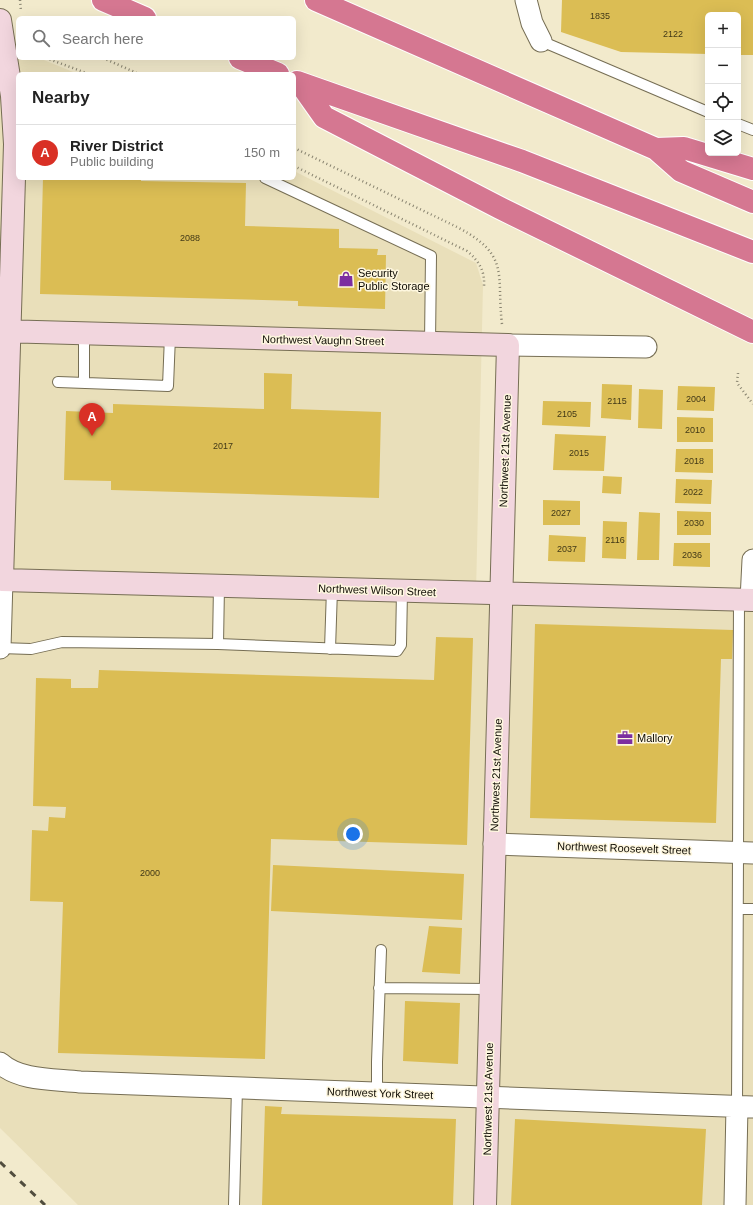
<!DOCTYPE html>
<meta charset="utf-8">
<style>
:root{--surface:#fff;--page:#f6f6f6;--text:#222;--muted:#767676;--line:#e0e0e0;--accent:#d93025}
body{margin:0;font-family:Arial,sans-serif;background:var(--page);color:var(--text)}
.controls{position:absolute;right:12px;top:12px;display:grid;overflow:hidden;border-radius:6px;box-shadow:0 4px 16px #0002}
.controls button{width:36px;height:36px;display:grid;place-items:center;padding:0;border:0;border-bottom:1px solid var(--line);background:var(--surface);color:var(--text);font:20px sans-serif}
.you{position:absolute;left:353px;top:834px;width:14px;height:14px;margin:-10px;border:3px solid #fff;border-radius:50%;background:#1a73e8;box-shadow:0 0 0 6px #1a73e833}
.badge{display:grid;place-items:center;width:26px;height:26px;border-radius:50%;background:var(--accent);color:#fff;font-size:13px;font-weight:700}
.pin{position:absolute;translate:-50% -33px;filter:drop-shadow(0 1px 2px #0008)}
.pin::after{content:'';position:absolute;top:21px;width:14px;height:12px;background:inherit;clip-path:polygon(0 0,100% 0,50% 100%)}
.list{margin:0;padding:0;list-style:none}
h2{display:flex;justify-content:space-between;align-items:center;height:52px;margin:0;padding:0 16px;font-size:17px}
h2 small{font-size:13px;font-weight:400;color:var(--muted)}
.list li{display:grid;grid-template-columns:26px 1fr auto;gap:12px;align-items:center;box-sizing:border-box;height:56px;padding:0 16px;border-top:1px solid var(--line)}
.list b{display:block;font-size:15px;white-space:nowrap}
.list p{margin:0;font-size:13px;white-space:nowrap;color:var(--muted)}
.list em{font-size:13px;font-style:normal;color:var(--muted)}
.icon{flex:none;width:22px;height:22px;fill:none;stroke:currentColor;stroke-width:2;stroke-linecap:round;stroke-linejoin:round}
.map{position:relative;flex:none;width:753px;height:1205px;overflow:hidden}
.search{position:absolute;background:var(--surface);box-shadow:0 4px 16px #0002;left:16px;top:16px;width:280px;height:44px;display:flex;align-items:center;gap:10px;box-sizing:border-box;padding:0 14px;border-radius:6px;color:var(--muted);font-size:15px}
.panel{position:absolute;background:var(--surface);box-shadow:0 4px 16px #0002;left:16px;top:72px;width:280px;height:108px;border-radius:6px}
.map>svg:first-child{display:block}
.built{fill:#e9dfba}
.building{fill:#dbbd54}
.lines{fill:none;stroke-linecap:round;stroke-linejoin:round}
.lane-casing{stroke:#766e54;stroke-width:12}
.street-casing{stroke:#766e54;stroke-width:23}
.secondary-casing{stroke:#766e54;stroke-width:24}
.highway-casing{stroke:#fff;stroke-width:24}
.path{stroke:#898470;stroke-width:2.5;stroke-dasharray:1 3;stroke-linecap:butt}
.lane{stroke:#fff;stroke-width:10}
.street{stroke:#fff;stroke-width:21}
.secondary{stroke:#f2d6de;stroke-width:22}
.highway{stroke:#d57791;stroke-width:22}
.rail{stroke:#514d3e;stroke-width:3;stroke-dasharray:7 7;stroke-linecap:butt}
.labels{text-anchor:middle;stroke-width:3;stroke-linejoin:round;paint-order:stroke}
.number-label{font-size:9px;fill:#413817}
.poi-label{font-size:11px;fill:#0e0b03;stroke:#fef7df;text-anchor:start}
.street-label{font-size:11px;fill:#0e0b03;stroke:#fef7df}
</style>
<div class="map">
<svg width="753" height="1205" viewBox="0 0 753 1205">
<rect width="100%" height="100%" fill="#f2eacc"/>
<path class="built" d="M0,40L18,48V58H39L78,74H18V178H294V171L476,263L483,285L476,594L753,592V1205H78L0,1128Z"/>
<path class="building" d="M562,0H753V55H738V15H708V54L621,52L561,32Z
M43,178H141V181L246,183L245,226L339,229V248L378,249L377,255H386L385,309L298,306V301L40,294Z
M264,373L292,374L291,409L381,412L379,498L111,490V481L64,480L66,411L113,413V404L264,409Z
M602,384L632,385L631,420L601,418Z
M678,386L715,387L714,411L677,410Z
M639,389L663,390L662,429L638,428Z
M543,401L591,402L590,427L542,425Z
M677,417L713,418V442H677Z
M555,434L606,436L604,471L553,470Z
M676,449H713V473L675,472Z
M603,476L622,477L621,494L602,493Z
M676,479L712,480L711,504L675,503Z
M543,500L580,501V525H543Z
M677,511L711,512V535H677Z
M639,512L660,513L659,560H637Z
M603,521L627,522L626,559L602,558Z
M549,535L586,537L585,562L548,561Z
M674,543H710V567L673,566Z
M535,624L733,630L732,659H721L716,823L530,818Z
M436,637L473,638L467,845L271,839L265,1059L58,1053L63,902L30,901L32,830L48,831L49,817L65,818L66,807L33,806L36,678L71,679V688H98L99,670L434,680Z
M273,865L464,874L462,920L271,911Z
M429,926L462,928L460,974L422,972Z
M405,1001L460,1003L458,1064L403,1061Z
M265,1106L282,1107L281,1114L456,1119L453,1205H262Z
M515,1119L706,1129L702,1205H511Z"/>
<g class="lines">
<defs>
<path id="lane" d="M541,41L708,112
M738,124L753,130
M265,178L431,256L430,343
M58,382L168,386L170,336
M84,383V333
M218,644L219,586
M0,648L31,649L62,642L218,644L397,651L401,645L402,591
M330,649L332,589
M738,909H753
M379,988L490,989
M377,1093V1062L381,950
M737,1106L739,600
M234,1205L237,1088"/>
<path id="street" d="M526,0L532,23L541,41
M508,345L646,347
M751,600L753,560
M0,648L2,580
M494,844L753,853
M0,1063C20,1081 54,1079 80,1082L753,1107
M735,1205L737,1106"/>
<path id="secondary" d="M0,20L12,96L15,144L2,580L753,600
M0,331L508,345L485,1205"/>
<path id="highway" d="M103,0L145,18
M316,0L656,149L681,171L753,202
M240,58L278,74
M297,82L522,161L753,252
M300,83L324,117L500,208L753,332
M656,149L684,148L753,169"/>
</defs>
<use href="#lane" class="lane-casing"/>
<use href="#street" class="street-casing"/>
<use href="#secondary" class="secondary-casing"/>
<use href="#highway" class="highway-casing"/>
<path class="path" d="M20,0L21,11
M46,58L89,74
M103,58L139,74
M294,148L459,228C511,256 496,275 502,324
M294,166L467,251C479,261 485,271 484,286
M738,373L737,383L753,404"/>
<use href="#lane" class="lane"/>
<use href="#street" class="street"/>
<use href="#secondary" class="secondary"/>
<use href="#highway" class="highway"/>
<path class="rail" d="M0,1162L45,1205"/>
</g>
<defs>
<symbol id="shop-bare" viewBox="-9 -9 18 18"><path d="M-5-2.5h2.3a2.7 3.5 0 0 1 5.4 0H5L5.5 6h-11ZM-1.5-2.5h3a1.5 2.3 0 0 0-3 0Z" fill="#7c2ea0" stroke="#fef7df" stroke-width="2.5" paint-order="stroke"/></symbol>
<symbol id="office-bare" viewBox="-9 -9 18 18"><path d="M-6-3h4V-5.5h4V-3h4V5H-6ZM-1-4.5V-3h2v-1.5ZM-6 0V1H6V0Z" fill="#7c2ea0" stroke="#fef7df" stroke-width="2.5" paint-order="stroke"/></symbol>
</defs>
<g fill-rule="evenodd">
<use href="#shop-bare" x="335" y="268" width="22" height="22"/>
<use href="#office-bare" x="614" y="727" width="22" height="22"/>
</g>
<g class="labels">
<g class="number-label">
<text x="600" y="19">1835</text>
<text x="673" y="37">2122</text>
<text x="190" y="241">2088</text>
<text x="696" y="402">2004</text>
<text x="617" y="404">2115</text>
<text x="567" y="417">2105</text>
<text x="695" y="433">2010</text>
<text x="223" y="449">2017</text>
<text x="579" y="456">2015</text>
<text x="694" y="464">2018</text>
<text x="693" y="495">2022</text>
<text x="561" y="516">2027</text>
<text x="694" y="526">2030</text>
<text x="615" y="543">2116</text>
<text x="567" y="552">2037</text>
<text x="692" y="558">2036</text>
<text x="150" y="876">2000</text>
</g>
<g class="poi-label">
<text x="358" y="277">Security<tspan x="358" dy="13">Public Storage</tspan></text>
<text x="637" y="742">Mallory</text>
</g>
<g class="street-label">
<text transform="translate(323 340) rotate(1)" y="4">Northwest Vaughn Street</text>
<text transform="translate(505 451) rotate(-88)" y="4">Northwest 21st Avenue</text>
<text transform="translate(377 590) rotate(2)" y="4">Northwest Wilson Street</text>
<text transform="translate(496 775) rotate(-88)" y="4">Northwest 21st Avenue</text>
<text transform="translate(624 848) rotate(2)" y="4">Northwest Roosevelt Street</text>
<text transform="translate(380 1093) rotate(2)" y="4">Northwest York Street</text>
<text transform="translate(488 1099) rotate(-89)" y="4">Northwest 21st Avenue</text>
</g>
</g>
</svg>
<div class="controls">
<button>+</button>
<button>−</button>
<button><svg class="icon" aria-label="locate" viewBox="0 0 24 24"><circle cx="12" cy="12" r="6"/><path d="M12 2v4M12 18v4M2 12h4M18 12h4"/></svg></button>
<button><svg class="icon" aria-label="layers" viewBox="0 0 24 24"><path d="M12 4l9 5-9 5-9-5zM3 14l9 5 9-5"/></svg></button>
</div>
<div class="you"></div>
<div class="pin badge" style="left:92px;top:436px">A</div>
<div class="search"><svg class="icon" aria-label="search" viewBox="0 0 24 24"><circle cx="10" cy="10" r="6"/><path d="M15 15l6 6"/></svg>Search here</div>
<section class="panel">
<h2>Nearby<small></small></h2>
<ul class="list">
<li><span class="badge">A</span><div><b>River District</b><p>Public building</p></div><em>150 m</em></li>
</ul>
</section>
</div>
